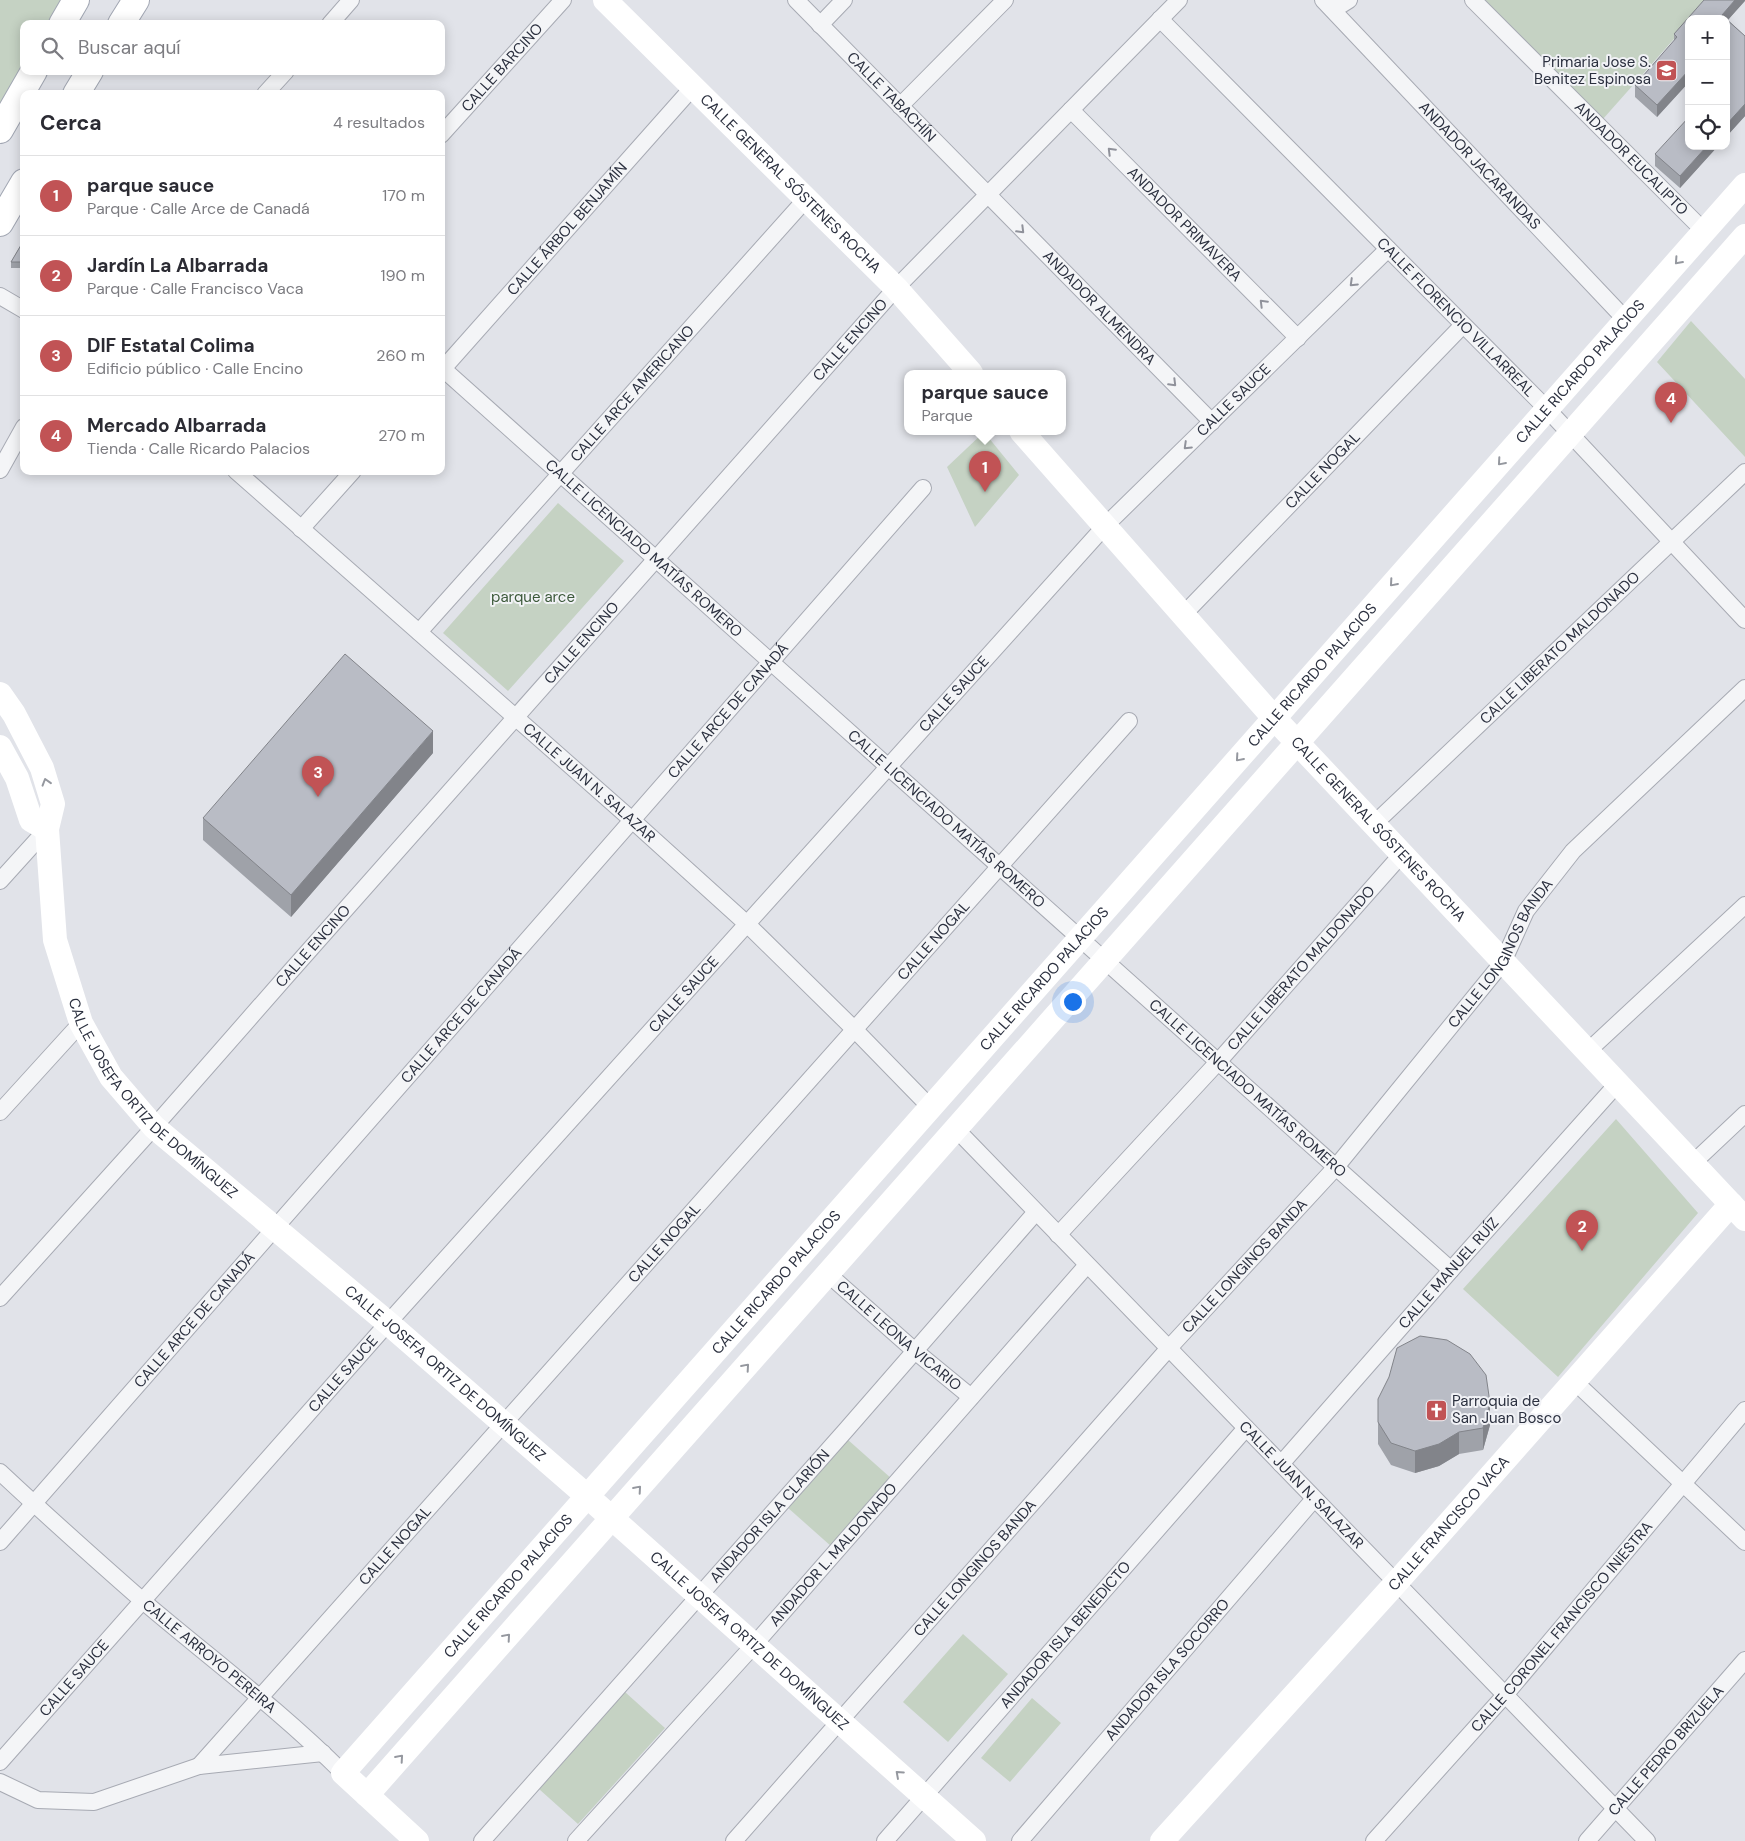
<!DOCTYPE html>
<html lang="es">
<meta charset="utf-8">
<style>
:root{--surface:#fff;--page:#f7f7f7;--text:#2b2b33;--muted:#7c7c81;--line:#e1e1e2;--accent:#c15355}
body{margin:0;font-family:"DM Sans",sans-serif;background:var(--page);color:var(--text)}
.controls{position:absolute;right:15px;top:15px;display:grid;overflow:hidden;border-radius:10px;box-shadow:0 2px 12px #0003}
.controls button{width:45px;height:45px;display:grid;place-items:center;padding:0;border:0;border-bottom:1px solid var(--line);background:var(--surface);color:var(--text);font:25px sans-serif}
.you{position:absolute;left:1072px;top:1001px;width:18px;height:18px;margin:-12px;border:4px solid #fff;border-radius:50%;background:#1a73e8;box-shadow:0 0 0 8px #1a73e833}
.badge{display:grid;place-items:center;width:32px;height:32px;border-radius:50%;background:var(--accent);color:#fff;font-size:16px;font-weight:700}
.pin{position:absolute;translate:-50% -41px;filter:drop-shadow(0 1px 2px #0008)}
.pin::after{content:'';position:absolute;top:26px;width:18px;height:15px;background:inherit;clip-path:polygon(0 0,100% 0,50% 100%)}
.popup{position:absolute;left:904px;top:370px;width:162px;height:65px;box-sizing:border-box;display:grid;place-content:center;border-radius:10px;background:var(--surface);filter:drop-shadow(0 1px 4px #0005);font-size:16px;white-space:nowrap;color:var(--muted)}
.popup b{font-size:19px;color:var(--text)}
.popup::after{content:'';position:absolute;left:50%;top:100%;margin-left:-10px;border:10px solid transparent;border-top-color:var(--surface)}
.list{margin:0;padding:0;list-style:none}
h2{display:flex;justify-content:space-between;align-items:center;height:65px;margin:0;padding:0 20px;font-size:21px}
h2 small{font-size:16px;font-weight:400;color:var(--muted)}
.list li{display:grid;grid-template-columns:32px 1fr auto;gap:15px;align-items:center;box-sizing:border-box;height:80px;padding:0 20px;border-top:1px solid var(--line)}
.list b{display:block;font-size:19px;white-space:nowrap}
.list p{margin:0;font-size:16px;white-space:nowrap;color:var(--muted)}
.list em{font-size:16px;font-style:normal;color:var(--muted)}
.icon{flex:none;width:28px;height:28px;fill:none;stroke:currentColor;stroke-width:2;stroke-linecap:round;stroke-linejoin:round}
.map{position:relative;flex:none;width:1745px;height:1841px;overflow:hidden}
.search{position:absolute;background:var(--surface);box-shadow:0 2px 12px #0003;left:20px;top:20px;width:425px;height:55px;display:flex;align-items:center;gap:12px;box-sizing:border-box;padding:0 18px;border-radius:10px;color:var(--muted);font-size:19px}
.panel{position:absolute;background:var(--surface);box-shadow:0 2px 12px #0003;left:20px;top:90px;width:425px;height:385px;border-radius:10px}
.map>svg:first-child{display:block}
.green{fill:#c5d2c3}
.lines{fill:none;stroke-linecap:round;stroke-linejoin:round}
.street-casing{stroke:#a7aab3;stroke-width:18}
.primary-casing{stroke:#a2a7b3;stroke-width:28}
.street{stroke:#f4f5f7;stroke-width:16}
.secondary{stroke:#fff;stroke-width:24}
.primary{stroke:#fff;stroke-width:26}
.wall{fill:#9fa2a9}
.shaded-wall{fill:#82848a}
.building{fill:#b9bcc5;stroke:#82848a}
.oneway{stroke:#90929b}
.oneway2{stroke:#95989f}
.labels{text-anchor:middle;stroke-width:4;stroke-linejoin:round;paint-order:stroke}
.poi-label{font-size:15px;fill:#2b303f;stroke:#f1f2f6;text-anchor:end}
.street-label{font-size:15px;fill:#2b303f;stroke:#f1f2f6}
.park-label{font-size:15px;fill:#3c593a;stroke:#f1f2f6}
</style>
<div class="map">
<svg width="1745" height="1841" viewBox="0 0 1745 1841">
<rect width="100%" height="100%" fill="#e1e3e9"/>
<path class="green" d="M0,0H61L48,24H24V65L0,105Z
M1483,0H1708L1689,19V22L1603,119Z
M1691,321L1745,379V457L1657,362Z
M984,432L1019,475L975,527L947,467Z
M558,503L624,561L508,691L443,633Z
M1616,1119L1698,1213L1558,1377L1463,1289Z
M847,1439L892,1479L832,1547L787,1507Z
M963,1634L1008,1674L948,1742L903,1702Z
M625,1692L665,1728L578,1824L539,1789Z
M1032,1698L1061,1723L1010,1782L981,1758Z"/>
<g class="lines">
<defs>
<g id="street">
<path id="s1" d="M796,0L1212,422"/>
<path id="s2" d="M1323,0L1626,320"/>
<path id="s3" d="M1473,0L1704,231"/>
<path d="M1333,10L1349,0"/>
<path id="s4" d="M1160,19L1547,409L1745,620"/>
<path d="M330,24L351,0"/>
<path d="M820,25L844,0"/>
<path d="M265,94L286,71"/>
<path d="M900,106L1005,0"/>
<path id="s5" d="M1071,110L1298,338"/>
<path id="s6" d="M441,135L563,0"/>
<path d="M0,296L24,310"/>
<path id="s7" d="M441,367L1451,1270"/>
<path id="s8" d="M441,371L693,87"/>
<path d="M0,470L24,427"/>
<path id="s9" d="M236,471L632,820L747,924L855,1030L930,1107"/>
<path d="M301,529L353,471"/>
<path id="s10" d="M1183,615L1463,325"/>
<path id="s11" d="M419,632L806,199"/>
<path id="s12" d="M1374,824L1745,472"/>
<path d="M0,881L47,829"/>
<path d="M1588,1051L1745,905"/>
<path d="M0,1112L81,1023"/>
<path id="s13" d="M956,1129L1647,1841"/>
<path d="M1693,1163L1745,1114"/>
<path id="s14" d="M1058,1235L1218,1062L1402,854"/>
<path id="s15" d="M828,1274L915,1351L971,1397"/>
<path id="s16" d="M0,1298L154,1127L290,972L896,288L1179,0"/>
<path d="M1574,1381L1745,1542"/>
<path id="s17" d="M1281,1464L1451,1270L1618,1083"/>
<path id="s18" d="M0,1472C47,1516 95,1559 144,1602C210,1658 281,1711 343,1773"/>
<path id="s19" d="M0,1542L923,488"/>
<path id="s20" d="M0,1762L388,1323L1105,526L1388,249"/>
<path id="s21" d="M199,1766L1129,721"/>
<path d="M0,1782L38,1800L94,1802L199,1766L323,1753"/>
<path id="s22" d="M482,1841L846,1430L1036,1212"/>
<path id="s23" d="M576,1841L754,1645L1087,1265"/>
<path id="s24" d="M734,1841L1169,1348L1336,1167L1503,962L1526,911L1573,851L1745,688"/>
<path id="s25" d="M885,1841L1246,1428"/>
<path id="s26" d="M1020,1841L1314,1499"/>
<path id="s27" d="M1374,1841L1505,1695L1745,1410"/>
<path id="s28" d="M1587,1841L1745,1660"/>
</g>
<path id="primary" d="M62,24L76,0
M121,24L136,0
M76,94L90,71
M0,130L34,71
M0,223L24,182"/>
</defs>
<use href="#street" class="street-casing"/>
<use href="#primary" class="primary-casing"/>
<use href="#street" class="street"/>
<g class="secondary">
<path id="s29" d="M605,0L896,288L971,373"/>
<path id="s30" d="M1021,431L1274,718L1745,1219"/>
<path id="s31" d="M0,694L14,714L42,768L53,804L47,829L55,940L81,1023L111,1077L154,1127L388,1323L587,1496L974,1841"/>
<path d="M0,747L17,778L31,820L47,829"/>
<path d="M367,1795L1745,236"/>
<path id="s32" d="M417,1841L343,1773L1745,185"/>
<path id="s33" d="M1162,1841L1396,1583L1731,1204"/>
</g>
<use href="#primary" class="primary"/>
</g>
<path class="wall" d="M1704,0H1745L1728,20L1745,36V116L1726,137V19H1689V82L1657,117L1635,97V85L1674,41V34Z
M1689,146H1718L1680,188L1655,166V154Z
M24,240V268H11V262Z
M433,753L291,917L203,840V818Z
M1378,1399L1490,1425L1483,1450L1459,1454L1439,1466L1415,1473L1391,1465L1378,1444Z"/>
<path class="shaded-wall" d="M1735,0H1745V1L1726,22V19H1722V15Z
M1689,70V82L1657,117V105Z
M1745,104V116L1726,137V125Z
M1707,146H1718L1680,188V176Z
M433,731V753L291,917V895Z
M1490,1403V1425L1483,1450V1428Z
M1459,1432V1454L1439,1466L1415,1473V1451Z"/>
<path class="building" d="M1704,0H1735L1722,15L1726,19H1689V70L1657,105L1635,85L1677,37L1674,34Z
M1726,19L1745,36V104L1726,125Z
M1689,117V146H1707L1680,176L1655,154Z
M24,240V262H11Z
M345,654L433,731L291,895L203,818Z
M1420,1336L1447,1340L1470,1354L1486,1375L1490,1403L1483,1428L1459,1432L1439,1444L1415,1451L1391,1443L1378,1422V1399L1389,1377L1397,1348Z"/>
<defs><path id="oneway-chevron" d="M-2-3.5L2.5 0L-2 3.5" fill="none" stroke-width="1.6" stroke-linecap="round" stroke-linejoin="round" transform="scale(1.25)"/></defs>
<g class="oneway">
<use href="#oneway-chevron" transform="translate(1111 151) rotate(-135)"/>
<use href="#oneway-chevron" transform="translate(1021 230) rotate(45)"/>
<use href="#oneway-chevron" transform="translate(1353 283) rotate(136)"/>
<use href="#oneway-chevron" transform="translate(1263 303) rotate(-135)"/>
<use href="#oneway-chevron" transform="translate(1173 383) rotate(45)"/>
<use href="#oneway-chevron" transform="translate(1187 446) rotate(136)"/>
</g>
<g class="oneway2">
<use href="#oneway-chevron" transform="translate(1678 261) rotate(132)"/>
<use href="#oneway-chevron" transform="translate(1501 462) rotate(131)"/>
<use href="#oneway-chevron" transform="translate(1393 583) rotate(131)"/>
<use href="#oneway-chevron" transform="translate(1239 758) rotate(131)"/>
<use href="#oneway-chevron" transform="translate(46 782) rotate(-107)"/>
<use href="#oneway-chevron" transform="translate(746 1367) rotate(-49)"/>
<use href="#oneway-chevron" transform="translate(638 1489) rotate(-49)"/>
<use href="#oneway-chevron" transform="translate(507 1637) rotate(-49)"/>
<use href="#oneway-chevron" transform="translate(400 1758) rotate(-49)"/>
<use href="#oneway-chevron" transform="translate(899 1774) rotate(-138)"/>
</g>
<defs>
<symbol id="school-square" viewBox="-11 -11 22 22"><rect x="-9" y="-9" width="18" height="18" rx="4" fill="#c15355" stroke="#f1f2f6"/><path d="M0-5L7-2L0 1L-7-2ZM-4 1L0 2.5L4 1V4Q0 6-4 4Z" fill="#fff"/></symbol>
<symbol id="church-square" viewBox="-11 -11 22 22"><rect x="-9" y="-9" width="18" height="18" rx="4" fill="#c15355" stroke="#f1f2f6"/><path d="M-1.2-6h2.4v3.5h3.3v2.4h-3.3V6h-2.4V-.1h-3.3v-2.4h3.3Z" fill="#fff"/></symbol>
</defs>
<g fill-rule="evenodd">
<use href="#school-square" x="1654" y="58" width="25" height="25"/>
<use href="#church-square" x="1424" y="1398" width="25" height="25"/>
</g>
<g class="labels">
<g class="poi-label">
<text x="1651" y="67">Primaria Jose S.<tspan x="1651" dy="17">Benitez Espinosa</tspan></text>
<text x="1452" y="1406" text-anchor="start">Parroquia de<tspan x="1452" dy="17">San Juan Bosco</tspan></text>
</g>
<g class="street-label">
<text dy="5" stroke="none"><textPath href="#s6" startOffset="91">CALLE BARCINO</textPath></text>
<text dy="5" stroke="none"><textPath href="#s1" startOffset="136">CALLE TABACHÍN</textPath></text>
<text dy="5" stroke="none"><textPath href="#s3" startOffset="224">ANDADOR EUCALIPTO</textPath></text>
<text dy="5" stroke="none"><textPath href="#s2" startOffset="228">ANDADOR JACARANDAS</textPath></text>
<text dy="5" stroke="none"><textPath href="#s29" startOffset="261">CALLE GENERAL SÓSTENES ROCHA</textPath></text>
<text dy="5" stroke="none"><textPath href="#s5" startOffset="161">ANDADOR PRIMAVERA</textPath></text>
<text dy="5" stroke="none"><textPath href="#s8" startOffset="190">CALLE ÁRBOL BENJAMÍN</textPath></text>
<text dy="5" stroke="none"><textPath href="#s1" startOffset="432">ANDADOR ALMENDRA</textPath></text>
<text dy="5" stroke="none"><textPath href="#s4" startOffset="420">CALLE FLORENCIO VILLARREAL</textPath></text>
<text dy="5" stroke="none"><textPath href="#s16" startOffset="1281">CALLE ENCINO</textPath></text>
<text dy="5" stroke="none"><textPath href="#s32" startOffset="1970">CALLE RICARDO PALACIOS</textPath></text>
<text dy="5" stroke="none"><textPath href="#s11" startOffset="320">CALLE ARCE AMERICANO</textPath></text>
<text dy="5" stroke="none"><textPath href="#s20" startOffset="1838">CALLE SAUCE</textPath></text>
<text dy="5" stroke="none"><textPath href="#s10" startOffset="201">CALLE NOGAL</textPath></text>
<text dy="5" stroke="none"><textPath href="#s7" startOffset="272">CALLE LICENCIADO MATÍAS ROMERO</textPath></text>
<text dy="5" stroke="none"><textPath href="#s16" startOffset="876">CALLE ENCINO</textPath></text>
<text dy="5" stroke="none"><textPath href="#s12" startOffset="256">CALLE LIBERATO MALDONADO</textPath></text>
<text dy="5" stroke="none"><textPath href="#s32" startOffset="1565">CALLE RICARDO PALACIOS</textPath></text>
<text dy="5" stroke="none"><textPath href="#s20" startOffset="1432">CALLE SAUCE</textPath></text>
<text dy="5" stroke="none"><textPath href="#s19" startOffset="1105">CALLE ARCE DE CANADÁ</textPath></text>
<text dy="5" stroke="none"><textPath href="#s9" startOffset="471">CALLE JUAN N. SALAZAR</textPath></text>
<text dy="5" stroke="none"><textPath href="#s7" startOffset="678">CALLE LICENCIADO MATÍAS ROMERO</textPath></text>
<text dy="5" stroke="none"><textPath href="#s30" startOffset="535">CALLE GENERAL SÓSTENES ROCHA</textPath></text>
<text dy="5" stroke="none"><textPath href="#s21" startOffset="1105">CALLE NOGAL</textPath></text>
<text dy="5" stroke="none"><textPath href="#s16" startOffset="471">CALLE ENCINO</textPath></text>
<text dy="5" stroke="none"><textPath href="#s24" startOffset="1174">CALLE LONGINOS BANDA</textPath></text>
<text dy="5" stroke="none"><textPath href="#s14" startOffset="361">CALLE LIBERATO MALDONADO</textPath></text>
<text dy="5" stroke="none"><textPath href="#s32" startOffset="1160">CALLE RICARDO PALACIOS</textPath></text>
<text dy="5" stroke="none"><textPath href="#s20" startOffset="1028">CALLE SAUCE</textPath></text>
<text dy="5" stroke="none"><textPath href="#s19" startOffset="700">CALLE ARCE DE CANADÁ</textPath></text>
<text dy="5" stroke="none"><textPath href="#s7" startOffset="1082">CALLE LICENCIADO MATÍAS ROMERO</textPath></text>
<text dy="5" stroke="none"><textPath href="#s31" startOffset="451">CALLE JOSEFA ORTIZ DE DOMÍNGUEZ</textPath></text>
<text dy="5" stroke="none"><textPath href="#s21" startOffset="700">CALLE NOGAL</textPath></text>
<text dy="5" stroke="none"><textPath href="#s24" startOffset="769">CALLE LONGINOS BANDA</textPath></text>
<text dy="5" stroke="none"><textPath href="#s17" startOffset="254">CALLE MANUEL RUÍZ</textPath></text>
<text dy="5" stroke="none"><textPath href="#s32" startOffset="755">CALLE RICARDO PALACIOS</textPath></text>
<text dy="5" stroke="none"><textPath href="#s19" startOffset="295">CALLE ARCE DE CANADÁ</textPath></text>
<text dy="5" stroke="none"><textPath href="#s15" startOffset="94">CALLE LEONA VICARIO</textPath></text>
<text dy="5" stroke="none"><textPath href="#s31" startOffset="856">CALLE JOSEFA ORTIZ DE DOMÍNGUEZ</textPath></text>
<text dy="5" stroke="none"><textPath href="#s20" startOffset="518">CALLE SAUCE</textPath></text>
<text dy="5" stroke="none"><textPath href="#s13" startOffset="496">CALLE JUAN N. SALAZAR</textPath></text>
<text dy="5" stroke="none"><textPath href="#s22" startOffset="434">ANDADOR ISLA CLARIÓN</textPath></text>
<text dy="5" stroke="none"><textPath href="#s33" startOffset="428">CALLE FRANCISCO VACA</textPath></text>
<text dy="5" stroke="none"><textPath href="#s21" startOffset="295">CALLE NOGAL</textPath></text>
<text dy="5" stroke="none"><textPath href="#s23" startOffset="385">ANDADOR L. MALDONADO</textPath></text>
<text dy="5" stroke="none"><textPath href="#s24" startOffset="364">CALLE LONGINOS BANDA</textPath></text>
<text dy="5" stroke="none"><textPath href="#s32" startOffset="350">CALLE RICARDO PALACIOS</textPath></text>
<text dy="5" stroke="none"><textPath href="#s27" startOffset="285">CALLE CORONEL FRANCISCO INIESTRA</textPath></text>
<text dy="5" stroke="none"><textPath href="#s25" startOffset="274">ANDADOR ISLA BENEDICTO</textPath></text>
<text dy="5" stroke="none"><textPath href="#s31" startOffset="1261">CALLE JOSEFA ORTIZ DE DOMÍNGUEZ</textPath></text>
<text dy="5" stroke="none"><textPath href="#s18" startOffset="279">CALLE ARROYO PEREIRA</textPath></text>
<text dy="5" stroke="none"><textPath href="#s26" startOffset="226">ANDADOR ISLA SOCORRO</textPath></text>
<text dy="5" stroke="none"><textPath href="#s20" startOffset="112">CALLE SAUCE</textPath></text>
<text dy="5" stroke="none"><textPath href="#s28" startOffset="120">CALLE PEDRO BRIZUELA</textPath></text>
</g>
<g class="park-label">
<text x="533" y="602">parque arce</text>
</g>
</g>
</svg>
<div class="controls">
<button>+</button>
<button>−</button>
<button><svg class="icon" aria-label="locate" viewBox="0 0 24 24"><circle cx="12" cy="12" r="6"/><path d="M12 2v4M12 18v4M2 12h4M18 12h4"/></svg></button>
</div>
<div class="you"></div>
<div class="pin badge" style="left:985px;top:492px">1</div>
<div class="popup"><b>parque sauce</b>Parque</div>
<div class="pin badge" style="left:1582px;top:1251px">2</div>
<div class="pin badge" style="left:318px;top:797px">3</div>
<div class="pin badge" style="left:1671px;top:423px">4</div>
<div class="search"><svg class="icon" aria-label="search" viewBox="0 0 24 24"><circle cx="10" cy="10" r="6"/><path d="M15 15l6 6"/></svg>Buscar aquí</div>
<section class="panel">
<h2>Cerca<small>4 resultados</small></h2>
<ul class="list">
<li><span class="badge">1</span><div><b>parque sauce</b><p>Parque · Calle Arce de Canadá</p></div><em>170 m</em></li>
<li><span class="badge">2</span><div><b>Jardín La Albarrada</b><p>Parque · Calle Francisco Vaca</p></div><em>190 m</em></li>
<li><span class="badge">3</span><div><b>DIF Estatal Colima</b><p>Edificio público · Calle Encino</p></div><em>260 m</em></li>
<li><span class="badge">4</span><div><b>Mercado Albarrada</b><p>Tienda · Calle Ricardo Palacios</p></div><em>270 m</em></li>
</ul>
</section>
</div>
